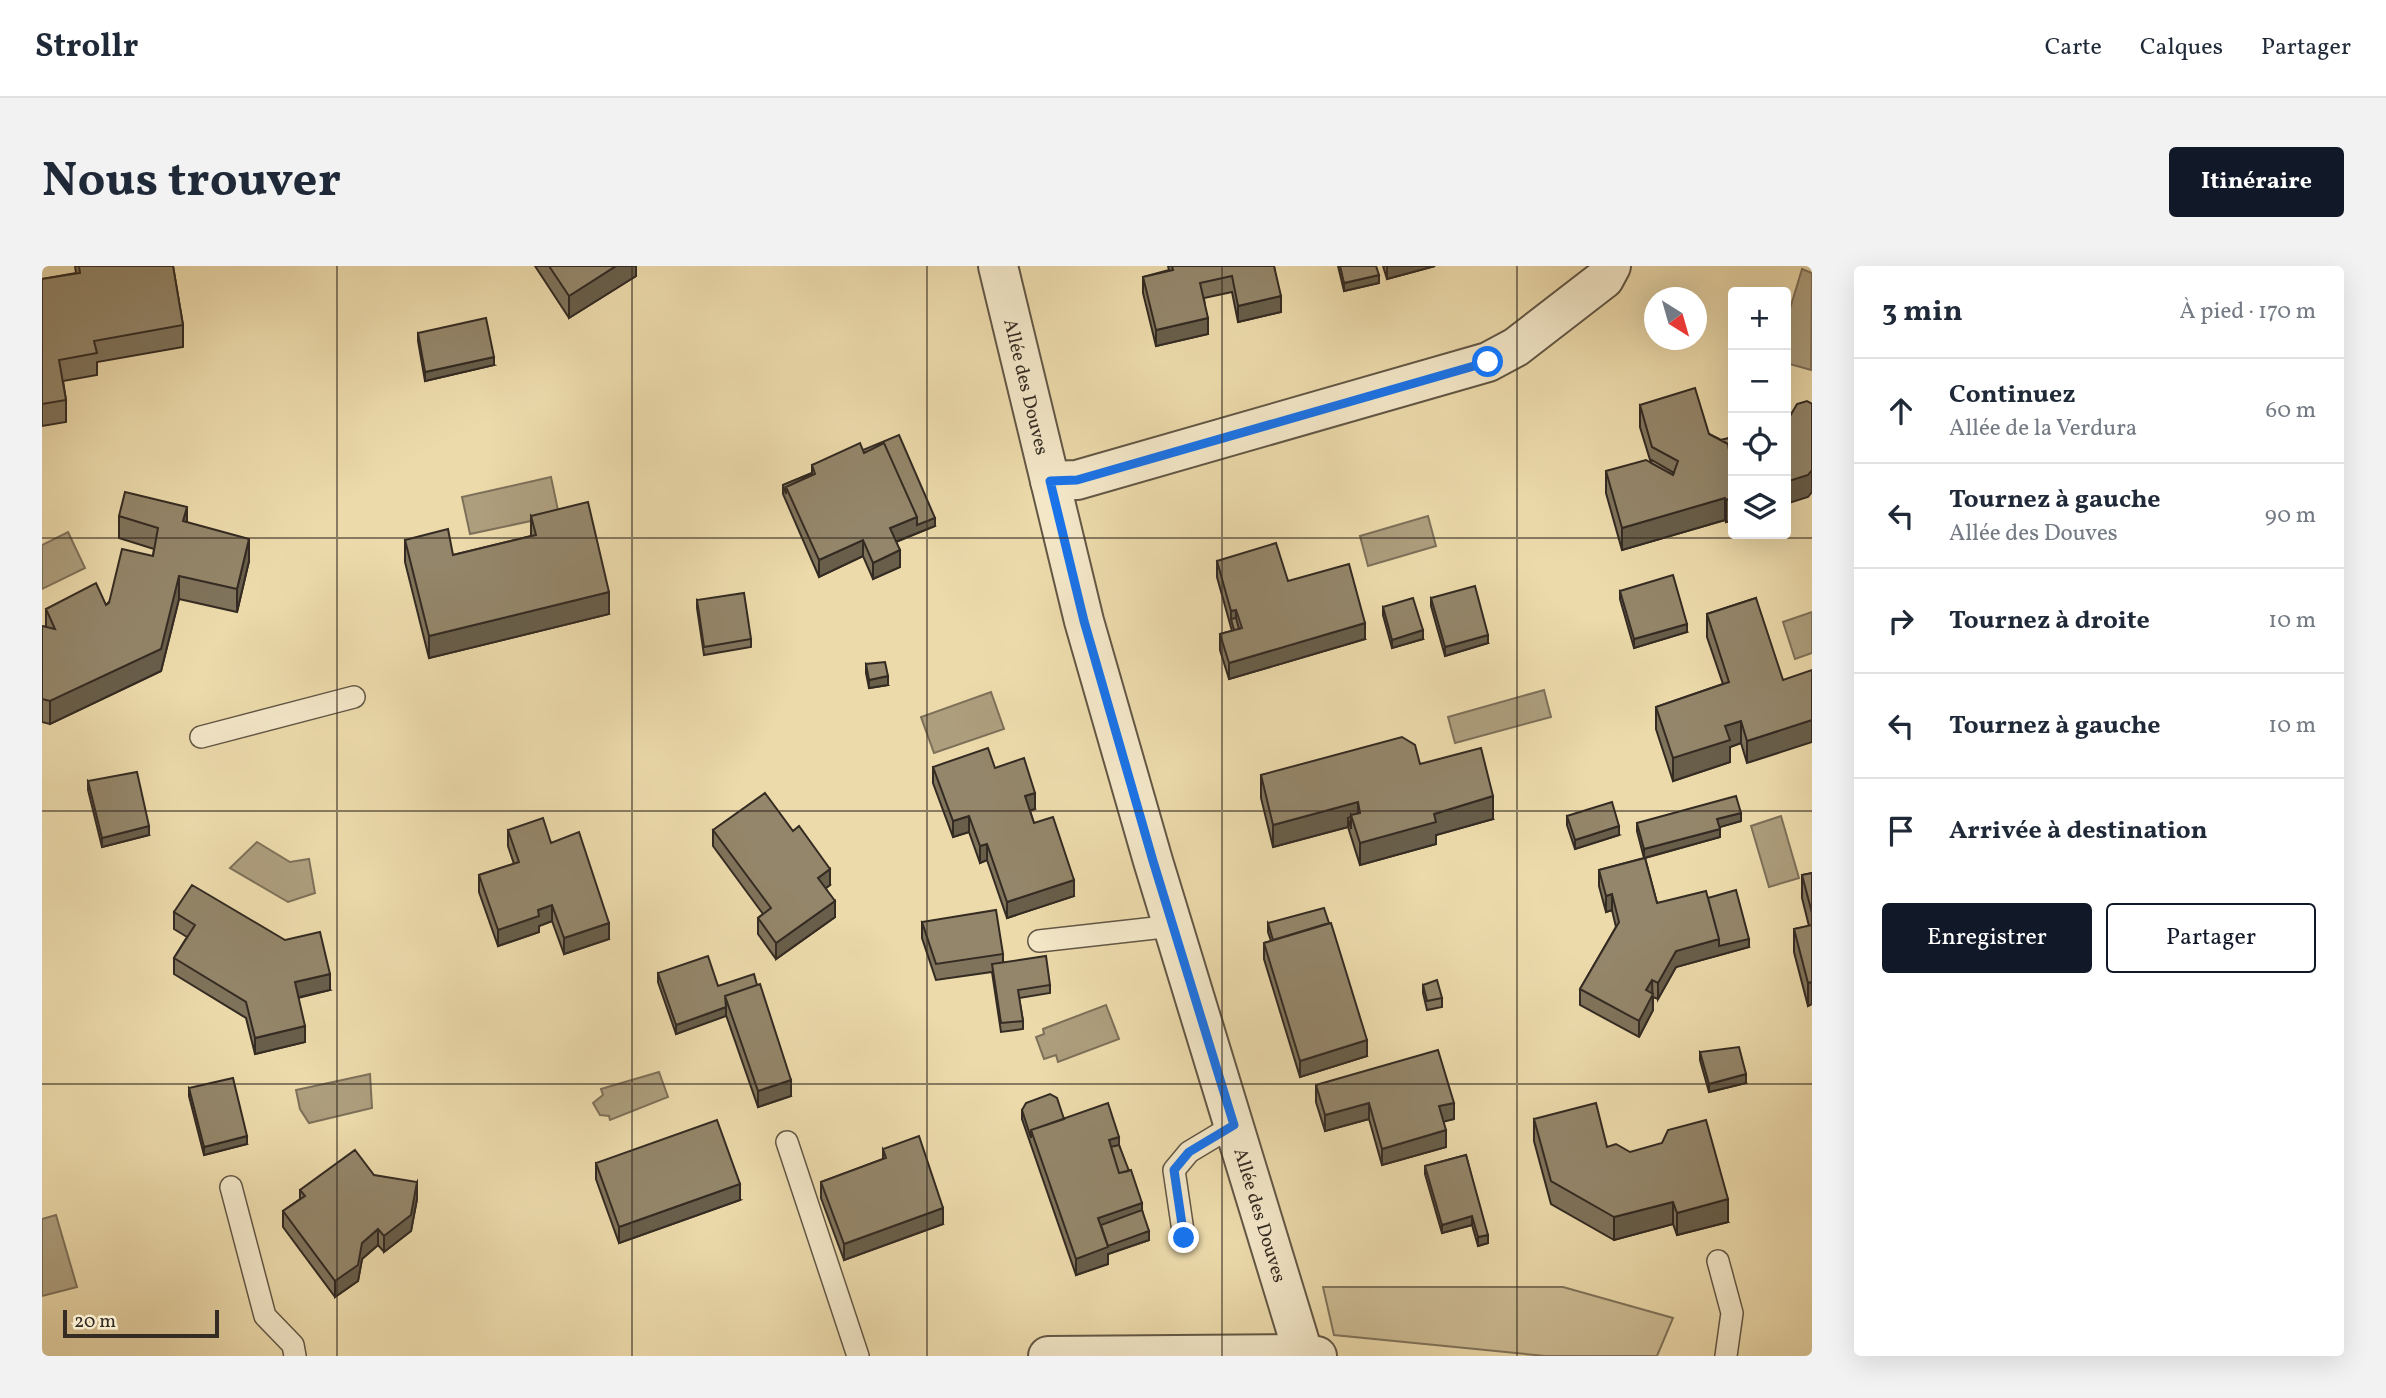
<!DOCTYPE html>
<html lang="fr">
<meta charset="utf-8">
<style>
:root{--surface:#fff;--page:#f2f2f3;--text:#1f2937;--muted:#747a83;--line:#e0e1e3;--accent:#111827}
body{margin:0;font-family:Vollkorn,serif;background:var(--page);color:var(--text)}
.controls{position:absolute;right:21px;top:21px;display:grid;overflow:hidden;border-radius:7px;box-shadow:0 7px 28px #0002}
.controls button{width:63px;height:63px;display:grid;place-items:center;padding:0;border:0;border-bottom:2px solid var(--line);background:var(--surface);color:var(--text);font:35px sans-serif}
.compass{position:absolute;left:1602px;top:21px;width:63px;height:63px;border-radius:50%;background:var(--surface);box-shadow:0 7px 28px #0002;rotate:143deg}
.scale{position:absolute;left:21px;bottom:18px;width:156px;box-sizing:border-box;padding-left:7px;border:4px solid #342b23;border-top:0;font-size:19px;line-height:24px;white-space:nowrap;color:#342b23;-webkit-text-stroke:5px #f3e7c8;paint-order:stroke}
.stop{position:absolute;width:21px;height:21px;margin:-16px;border:5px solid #1a73e8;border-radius:50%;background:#fff}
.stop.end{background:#1a73e8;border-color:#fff;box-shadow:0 2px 7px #0008}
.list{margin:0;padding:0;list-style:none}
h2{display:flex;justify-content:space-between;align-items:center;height:91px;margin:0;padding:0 28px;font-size:30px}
h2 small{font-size:23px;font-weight:400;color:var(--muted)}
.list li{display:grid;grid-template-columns:46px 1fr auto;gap:21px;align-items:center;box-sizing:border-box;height:105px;padding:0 28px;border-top:2px solid var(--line)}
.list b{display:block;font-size:26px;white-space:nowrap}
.list p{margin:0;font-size:23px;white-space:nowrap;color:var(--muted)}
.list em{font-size:23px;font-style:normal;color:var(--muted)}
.actions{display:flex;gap:14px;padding:21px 28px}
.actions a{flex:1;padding:16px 0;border:2px solid var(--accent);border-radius:7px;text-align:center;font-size:24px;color:var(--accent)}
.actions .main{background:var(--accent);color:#fff}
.icon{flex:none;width:38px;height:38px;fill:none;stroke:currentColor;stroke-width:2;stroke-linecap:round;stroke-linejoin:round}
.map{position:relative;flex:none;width:1770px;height:1090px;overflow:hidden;border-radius:7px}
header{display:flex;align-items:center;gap:42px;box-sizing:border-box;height:98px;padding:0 35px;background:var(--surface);border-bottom:2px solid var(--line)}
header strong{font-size:33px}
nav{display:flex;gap:38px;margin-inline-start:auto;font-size:24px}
.intro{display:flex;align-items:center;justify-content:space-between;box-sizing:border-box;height:168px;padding:0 42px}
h1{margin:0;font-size:49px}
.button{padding:18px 32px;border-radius:7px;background:var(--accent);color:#fff;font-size:24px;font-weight:700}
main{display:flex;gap:42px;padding:0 42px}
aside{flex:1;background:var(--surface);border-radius:7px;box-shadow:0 7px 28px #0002}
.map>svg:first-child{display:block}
.green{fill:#cdbc94;stroke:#80745c;stroke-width:2}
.water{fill:#ad9e7d;stroke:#7d7059;stroke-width:2}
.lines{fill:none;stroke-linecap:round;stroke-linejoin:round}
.lane-casing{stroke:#625745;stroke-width:24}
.street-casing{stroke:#625745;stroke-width:42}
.lane{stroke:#f3e7c8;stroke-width:21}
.street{stroke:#f3e7c8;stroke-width:38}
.wall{fill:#7f735b;stroke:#342b23;stroke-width:2}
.shaded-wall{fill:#685e4a;stroke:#342b23;stroke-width:2}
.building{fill:#94866a;stroke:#342b23;stroke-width:2}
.route{stroke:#1a73e8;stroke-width:9}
.grid{fill:none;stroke:#342b23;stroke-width:2;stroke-opacity:0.55}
.labels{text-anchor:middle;stroke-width:5;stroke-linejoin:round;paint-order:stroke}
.street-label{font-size:19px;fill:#342b23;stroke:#f3e7c8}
</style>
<header>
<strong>Strollr</strong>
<nav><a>Carte</a><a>Calques</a><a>Partager</a></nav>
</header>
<div class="intro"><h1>Nous trouver</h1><a class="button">Itinéraire</a></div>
<main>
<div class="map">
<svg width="1770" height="1090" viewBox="0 0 1770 1090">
<rect width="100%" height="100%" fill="#ecdaab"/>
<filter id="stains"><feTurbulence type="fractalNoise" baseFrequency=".00286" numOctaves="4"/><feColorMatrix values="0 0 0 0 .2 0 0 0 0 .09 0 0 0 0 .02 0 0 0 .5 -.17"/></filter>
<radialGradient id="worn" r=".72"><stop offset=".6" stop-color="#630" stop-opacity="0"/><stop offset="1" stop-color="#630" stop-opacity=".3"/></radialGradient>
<path class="green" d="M1281,1021H1521L1631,1052L1615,1090H1503L1292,1069Z"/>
<path class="water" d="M1760,3L1770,7L1769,104L1744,97V56Z
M509,211L517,249L428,268L420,231Z
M1386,250L1394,280L1326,300L1318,270Z
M26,266L43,302L0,323V279Z
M1770,346V387L1753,393L1741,356Z
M1502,424L1509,451L1413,477L1406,451Z
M949,426L962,463L892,487L879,451Z
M1739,550L1757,612L1727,621L1709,560Z
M215,576L248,596L267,593L273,627L246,636L188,602Z
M1064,739L1077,773L1016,796L1014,789L1002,793L994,771L1002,768L1001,763Z
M617,806L626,831L568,854L567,850L558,849L551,837L561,829L559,823Z
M328,808L330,842L267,857L258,843L254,824Z
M14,949L35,1021L0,1030V953Z"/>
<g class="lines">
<defs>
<path id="lane" d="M159,471L312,431
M997,675L1131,660
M745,876L816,1090
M189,921L223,1050L251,1079L253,1090
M1142,972L1132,904L1147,886L1192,859
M1676,995L1690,1047L1684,1090"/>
<g id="street">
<path id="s1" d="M956,0L1042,355L1111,595L1262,1090"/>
<path d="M1008,215L1035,214L1446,96L1474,81L1562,13L1569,0"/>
<path d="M1006,1090L1261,1088L1275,1090"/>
</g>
</defs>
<use href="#lane" class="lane-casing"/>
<use href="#street" class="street-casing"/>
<use href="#lane" class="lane"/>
<use href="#street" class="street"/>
</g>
<path class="wall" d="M33,0H131L141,59V81L55,96V109L21,115L24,134V156L0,160V13L34,7Z
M493,0H594V10L527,52Z
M1126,0H1232L1239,46L1196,56L1190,26L1162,32L1166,68L1114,80L1101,27V11L1127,4Z
M1296,0H1334L1337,17L1302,25Z
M1341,0H1393L1345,13Z
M376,67L452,99L383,115L376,75Z
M1598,139L1667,168L1679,174L1691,171V256L1689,255L1684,256L1683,254L1580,284L1564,227V205L1609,197L1598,161Z
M821,184L893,260L854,276L858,301L831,313L821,290L777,311L741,228V219L770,207V199Z
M77,250L145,256L207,295L195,346L137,333L119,405L8,458L0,456V360L4,361V343L64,339L111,290L112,283L77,272Z
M489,250L567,348L387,392L363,296V274L411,289L489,270Z
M1175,295L1246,315L1323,373L1187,413L1178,384V368L1190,365L1175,311Z
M1578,325L1645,366L1592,382L1578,333Z
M1389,332L1446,377L1403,390L1389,340Z
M1714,332L1705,497L1699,477L1688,481V496L1631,515L1614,463V441L1681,418L1665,371V348Z
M655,334L709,373V381L662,389L655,342Z
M1341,341L1381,373L1350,382L1341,349Z
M824,398L846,419L827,422L824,407Z
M1378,498L1451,553L1394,569V578L1318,599L1306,561L1231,581L1219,532V509Z
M891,501L953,502L993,543L988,545L992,557L1032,630L965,652L945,594L938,597L927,566L911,571L891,517Z
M46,515L107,569L60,581L46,524Z
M1525,550L1577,569L1533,583L1525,559Z
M1699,555L1677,561L1678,571L1603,592L1615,637L1666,632L1707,681L1634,701L1616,733L1611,731V744L1597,771L1538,739V723L1574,661L1570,644L1564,646L1557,620V604L1602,592L1595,565V557Z
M466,564L509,577L567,673L522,688L510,655L497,660V666L456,680L437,626V609L472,598L466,580Z
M671,564L788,619L784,622L793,651L734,693L716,668V652L721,648L671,580Z
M1770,607V738L1766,740L1752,686V663L1767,660L1760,632V609Z
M132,646L288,724L256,732L263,776L213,788L204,752L132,708V692L145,671L132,663Z
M880,656L961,688V696L1008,719V727L977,732L981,755V763L959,766L950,706L894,714L880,672Z
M1226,657L1325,790L1258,811L1222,693V677L1229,675L1226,666Z
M616,707L676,720L749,830L716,841L684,749L634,768L616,716Z
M1381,719L1400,732V741L1385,744L1381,727Z
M1658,786L1704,817L1667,826L1658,794Z
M1274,819L1412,853L1401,855L1404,881L1340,899L1327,853L1283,865L1274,836Z
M147,822L205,878L162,889L147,830Z
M980,844L1022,853L1077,879L1100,944L1107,974L1066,988V998L1034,1009L980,853Z
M1492,853L1565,881L1686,956L1635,969L1631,958L1572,974L1509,938L1492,875Z
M841,883L901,958L802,994L779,932V916L841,893Z
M1424,889L1446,977L1436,980L1430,959L1400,967L1383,908V900Z
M554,897L698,934L577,977L554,913Z
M332,909L375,933L369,965L342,986L336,979L320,993L316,1015L293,1031L241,961V945L258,933V924Z"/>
<path class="shaded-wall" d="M574,0H594V10L527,52V30Z
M1345,0H1393L1345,13Z
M1337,9V17L1302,25V17Z
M1239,30V46L1196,56V40Z
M1166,52V68L1114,80V64Z
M452,91V99L383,115V106Z
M1770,204V226L1766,231L1744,238V216Z
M1683,232V254L1580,284V262Z
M1689,232V255L1684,256V234Z
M145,241V264L141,255Z
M875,251L893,252V260L848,278V262Z
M207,273V295L195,346V323Z
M821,274V290L777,311V294Z
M858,284V301L831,313V297Z
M137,310V333L119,405L8,458V435Z
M567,326V348L387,392V370Z
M1194,344V360L1189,353V345Z
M1323,357V373L1187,413V397Z
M1645,358V366L1592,382V373Z
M1381,364V373L1350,382V374Z
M1446,369V377L1403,390V381Z
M846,410V419L827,422V414Z
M1770,454V476L1705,497V475Z
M1699,455V477L1688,481V496L1631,515V492L1683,460Z
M993,527V543L983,546V530Z
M1451,530V553L1394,569V578L1318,599V577L1392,548Z
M1316,536V558L1309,549V560L1306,552V561L1231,581V559Z
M1699,547V555L1675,562V553Z
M927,550V566L911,571V555Z
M107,560V569L60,581V572Z
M1577,560V569L1533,583V574Z
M1678,563V571L1602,592V583Z
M945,578V594L938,597V580Z
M788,603V619L776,628V612Z
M1032,614V630L965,652V636Z
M1570,628V644L1564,646V630Z
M793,635V651L734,693V677Z
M510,639V655L497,660V666L456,680V664L496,644Z
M567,657V673L522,688V672Z
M1677,673H1707V681L1634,701L1616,733V717L1634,685Z
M288,708V724L253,732V716Z
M1610,714L1611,744L1597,771V755L1604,724Z
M1770,716V738L1766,740V717Z
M684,741V750L634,768V759Z
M263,760V776L213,788V772Z
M1325,774V790L1258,811V795Z
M1704,808V817L1667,826V818Z
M749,814V830L716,841V825Z
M1327,837V853L1283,865V849Z
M1412,837V853L1397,857V840Z
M1404,864V881L1340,899V883Z
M205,870V878L162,889V881Z
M1077,871V887L1069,890L1067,874Z
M375,916V933L369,965L342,986V970Z
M698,918V934L577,977V961Z
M1686,933V956L1635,969V947Z
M1631,936V958L1572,974V951Z
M1100,937V953L1059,967L1056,952Z
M901,942V958L802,994V978Z
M1430,950V959L1400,967V959Z
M336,963V979L320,993L316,1015L293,1031V1015L320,977Z
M1107,965V974L1066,988V998L1034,1009V993L1064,980Z
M1446,969V977L1436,980V971Z"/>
<path class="building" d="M37,0H131L141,59L52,75L55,87L17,94L24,134L0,138V13L38,7Z
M507,0H574L527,30Z
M1130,0H1232L1239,30L1196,40L1190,10L1158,17L1166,52L1114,64L1101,11L1131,4Z
M1298,0H1334L1337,9L1302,17Z
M444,52L452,91L383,106L376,67Z
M1653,122L1667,168L1686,178L1687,184L1691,183V234L1689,232L1684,234L1683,232L1580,262L1564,205L1604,194L1631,209L1636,195L1610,181L1598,139Z
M1765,135L1770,138V204L1766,209L1744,216V157L1755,138Z
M857,169L893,252L875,259V251L842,177L822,187L821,184Z
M1691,171V183L1687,184L1686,178L1679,174Z
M818,177L822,187L842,177L875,251L848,262L858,284L831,297L821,274L777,294L744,221L773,208L770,199Z
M1610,194L1632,207L1631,209L1609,197Z
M770,207V209L744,221V228L741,219Z
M83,226L145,241L141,255L207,273L195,323L137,310L119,383L8,435L0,433V360L13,363L4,343L54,317L64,339L67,337L80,283L111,290L116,262L77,250Z
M546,236L567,326L387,370L363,274L406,263L411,289L494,269L489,250Z
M1234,277L1246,315L1307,298L1323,357L1187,397L1178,368L1200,362L1194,344L1189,345L1175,295Z
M1631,309L1645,358L1592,373L1578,325Z
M1433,320L1446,369L1403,381L1389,332Z
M702,327L709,373L662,381L655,334Z
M1371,332L1381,364L1350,374L1341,341Z
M1714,332L1741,414L1770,404V454L1705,475L1699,455L1683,460L1688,474L1631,492L1614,441L1687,416L1665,348Z
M1194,352L1197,363L1192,364L1189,353Z
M843,396L846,410L827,414L824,398Z
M1360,471L1373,479L1378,498L1439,482L1451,530L1392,548L1394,556L1318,577L1309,549L1318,547L1316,536L1231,559L1219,509Z
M946,482L953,502L982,492L993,527L983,530L992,557L1011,551L1032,614L965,636L945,578L938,580L927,550L911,555L891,501Z
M95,506L107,560L60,572L46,515Z
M723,527L751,565L757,560L788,603L776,612L793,635L734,677L716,652L729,642L671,564Z
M1694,530L1699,547L1675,553L1678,563L1602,583L1595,557Z
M1570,536L1577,560L1533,574L1525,550Z
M1309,551V563L1306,552Z
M501,552L509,577L537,566L567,657L522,672L510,639L496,644L497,650L456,664L437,609L477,596L466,564Z
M1603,592L1615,637L1664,625L1677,673L1634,685L1616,717L1610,714L1604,724L1611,728L1597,755L1538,723L1577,656L1570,628L1564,630L1557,604Z
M1770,607V647L1760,609Z
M150,619L243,674L278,666L288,708L253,716L263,760L213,772L204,736L132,692L153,659L132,646Z
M1694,624L1707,673L1677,680V673L1666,632Z
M1282,642L1287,657L1231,674L1226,657Z
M954,644L961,688L894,698L880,656Z
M1289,657L1325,774L1258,795L1222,677Z
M1770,659V716L1766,717L1752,663Z
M666,690L676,720L712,708L715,719L683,730L684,741L634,759L616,707Z
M1004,690L1008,719L976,724L981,755L959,757L950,698Z
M1395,714L1400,732L1385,735L1381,719Z
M718,718L749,814L716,825L683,730Z
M1697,781L1704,808L1667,818L1658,786Z
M1396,784L1412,837L1397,840L1404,864L1340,883L1327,837L1283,849L1274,819Z
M191,812L205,870L162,881L147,822Z
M1008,828L1015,832L1022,853L989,864V872L980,844L984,837Z
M1066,837L1077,871L1067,874L1077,907L1089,904L1100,937L1056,952L1066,981L1034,993L989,864Z
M1554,837L1565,881L1574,878L1588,886L1620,877L1626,864L1664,854L1686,933L1635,947L1631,936L1572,951L1509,915L1492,853Z
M675,854L698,918L577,961L554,897Z
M877,870L901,942L802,978L779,916L844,892L841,883Z
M1077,879L1087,905L1077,907L1069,881Z
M313,884L332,909L375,916L369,949L342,970L336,963L320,977L316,999L293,1015L241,945L263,930L258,924Z
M1424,889L1446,969L1436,971L1430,950L1400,959L1383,900Z
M1100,944L1107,965L1066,980L1059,959Z"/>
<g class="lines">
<path class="route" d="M1142,972L1132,904L1147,886L1192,859L1111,595L1042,355L1008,215L1035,214L1446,96"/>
</g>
<path class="grid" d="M295,0V1090M590,0V1090M885,0V1090M1180,0V1090M1475,0V1090M0,272H1770M0,545H1770M0,818H1770"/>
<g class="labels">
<g class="street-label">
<text dy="7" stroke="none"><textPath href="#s1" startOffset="124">Allée des Douves</textPath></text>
<text dy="7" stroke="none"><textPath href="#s1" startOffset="985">Allée des Douves</textPath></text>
</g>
</g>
<rect width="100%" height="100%" filter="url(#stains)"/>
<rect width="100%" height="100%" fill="url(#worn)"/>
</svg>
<div class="controls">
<button>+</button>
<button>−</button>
<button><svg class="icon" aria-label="locate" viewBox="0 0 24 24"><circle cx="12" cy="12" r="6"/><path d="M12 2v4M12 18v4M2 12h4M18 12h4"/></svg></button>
<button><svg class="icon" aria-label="layers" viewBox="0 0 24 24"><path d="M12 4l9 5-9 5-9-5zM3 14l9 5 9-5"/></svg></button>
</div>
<svg class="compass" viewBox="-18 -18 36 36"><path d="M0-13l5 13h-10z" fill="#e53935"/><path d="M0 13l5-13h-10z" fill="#747a83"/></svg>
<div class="scale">20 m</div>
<div class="stop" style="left:1446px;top:96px"></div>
<div class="stop end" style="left:1142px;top:972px"></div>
</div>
<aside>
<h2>3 min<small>À pied · 170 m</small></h2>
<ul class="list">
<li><svg class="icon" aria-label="ahead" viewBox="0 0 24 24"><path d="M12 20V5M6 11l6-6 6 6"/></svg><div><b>Continuez</b><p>Allée de la Verdura</p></div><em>60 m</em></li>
<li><svg class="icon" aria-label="left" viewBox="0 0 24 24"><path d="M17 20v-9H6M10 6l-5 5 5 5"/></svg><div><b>Tournez à gauche</b><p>Allée des Douves</p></div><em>90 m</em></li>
<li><svg class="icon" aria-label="right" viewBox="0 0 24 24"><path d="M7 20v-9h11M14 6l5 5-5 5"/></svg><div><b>Tournez à droite</b></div><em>10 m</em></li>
<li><svg class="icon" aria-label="left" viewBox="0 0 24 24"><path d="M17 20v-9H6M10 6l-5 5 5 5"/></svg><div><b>Tournez à gauche</b></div><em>10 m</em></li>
<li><svg class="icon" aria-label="arrive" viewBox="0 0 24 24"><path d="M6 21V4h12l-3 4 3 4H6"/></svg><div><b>Arrivée à destination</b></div></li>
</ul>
<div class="actions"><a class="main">Enregistrer</a><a>Partager</a></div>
</aside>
</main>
